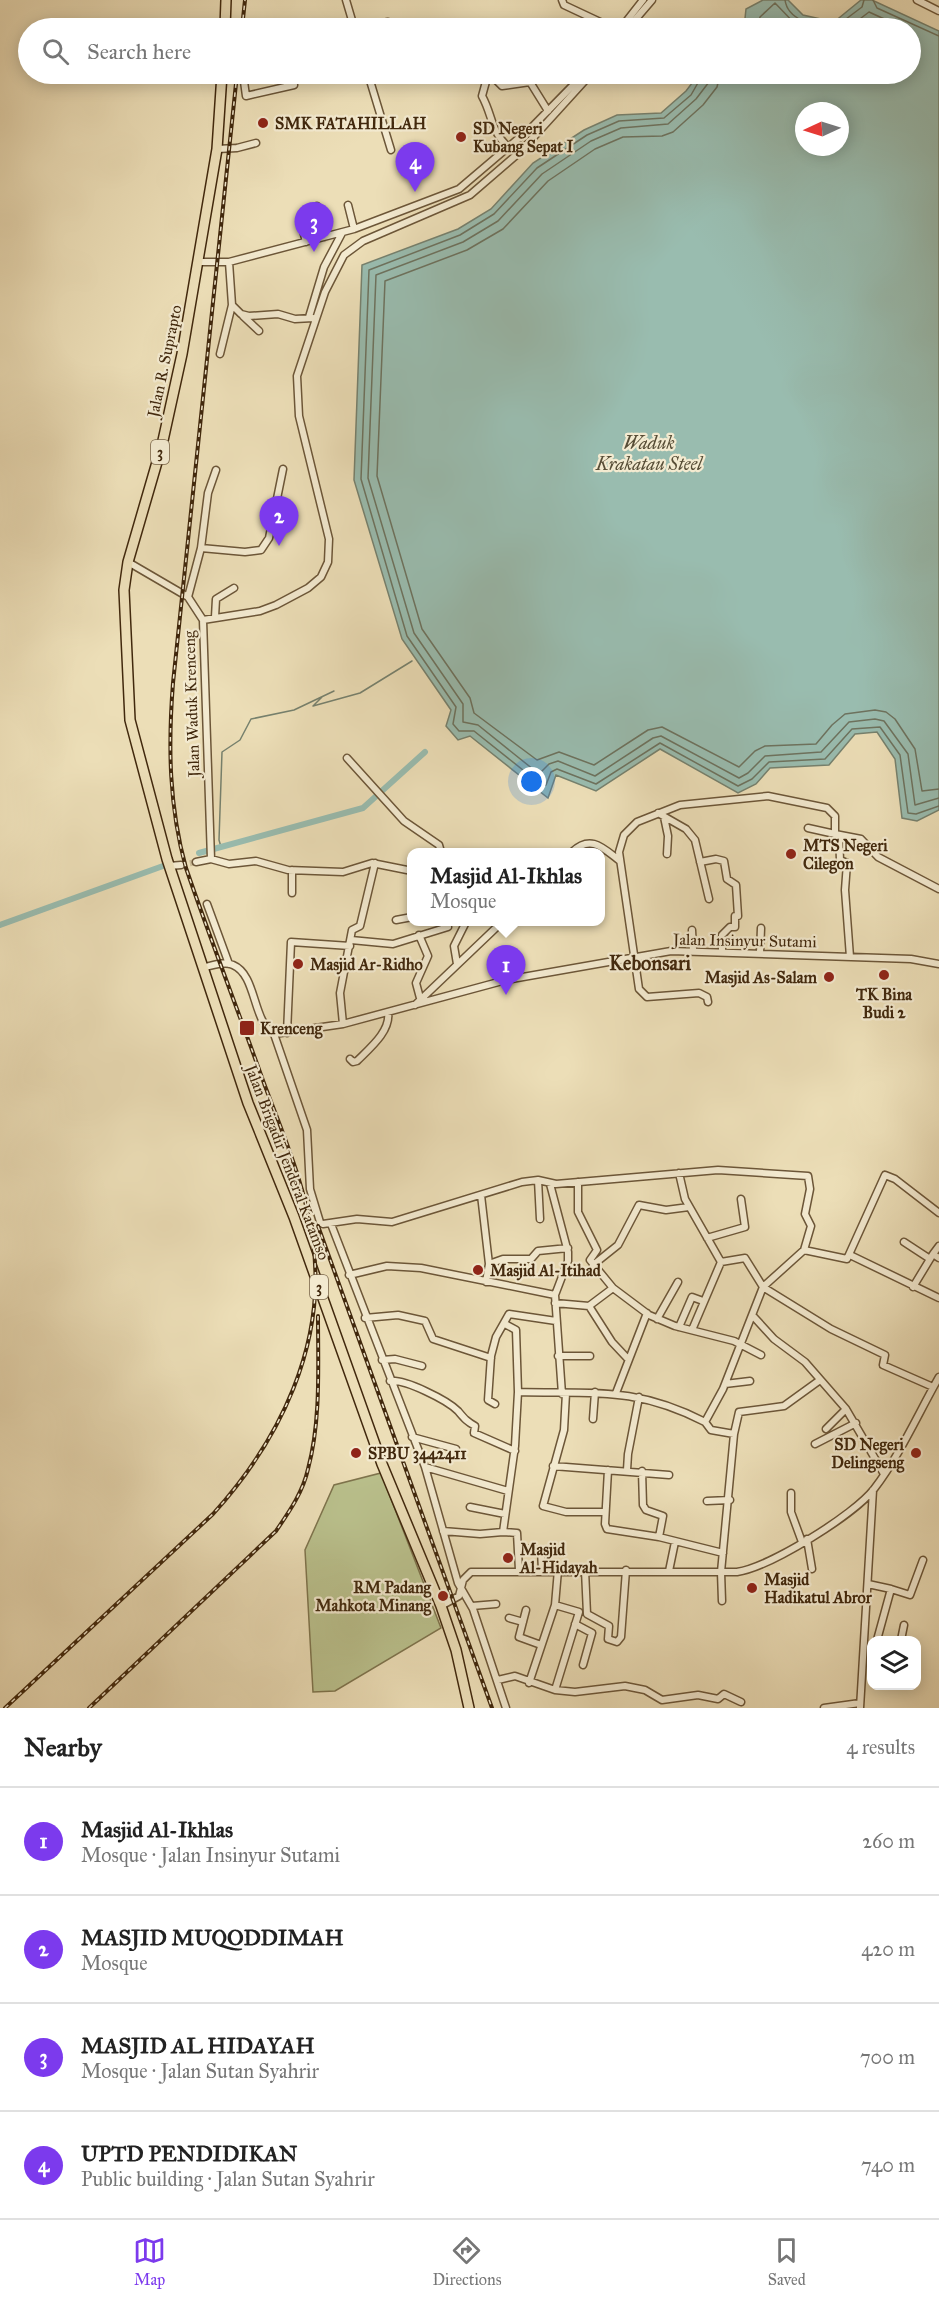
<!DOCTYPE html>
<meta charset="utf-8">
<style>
:root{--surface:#fff;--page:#f6f6f6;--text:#222;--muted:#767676;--line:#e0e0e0;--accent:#7c3aed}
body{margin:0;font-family:"IM FELL Great Primer",serif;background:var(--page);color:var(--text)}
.controls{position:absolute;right:18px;bottom:18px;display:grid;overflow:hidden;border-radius:12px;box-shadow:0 3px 15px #0003}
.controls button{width:54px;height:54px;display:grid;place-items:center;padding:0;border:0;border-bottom:2px solid var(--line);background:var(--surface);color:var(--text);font:30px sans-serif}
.compass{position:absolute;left:795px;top:102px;width:54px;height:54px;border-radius:50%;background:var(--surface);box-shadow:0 3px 15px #0003;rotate:266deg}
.you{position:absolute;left:532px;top:782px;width:21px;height:21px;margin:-15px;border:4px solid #fff;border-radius:50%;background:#1a73e8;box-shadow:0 0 0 9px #1a73e833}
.badge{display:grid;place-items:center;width:39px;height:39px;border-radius:50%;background:var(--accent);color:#fff;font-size:20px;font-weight:700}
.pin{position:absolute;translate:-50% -50px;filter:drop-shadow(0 2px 3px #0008)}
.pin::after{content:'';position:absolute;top:32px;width:21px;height:18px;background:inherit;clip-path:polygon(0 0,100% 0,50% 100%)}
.popup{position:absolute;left:407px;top:848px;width:198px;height:78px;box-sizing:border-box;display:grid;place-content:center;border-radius:12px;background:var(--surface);filter:drop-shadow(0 2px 4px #0005);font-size:20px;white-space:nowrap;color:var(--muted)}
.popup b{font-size:22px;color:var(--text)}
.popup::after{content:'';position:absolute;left:50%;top:100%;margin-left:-12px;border:12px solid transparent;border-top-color:var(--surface)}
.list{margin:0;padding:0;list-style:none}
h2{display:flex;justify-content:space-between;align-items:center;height:78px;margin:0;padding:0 24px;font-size:26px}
h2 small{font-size:20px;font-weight:400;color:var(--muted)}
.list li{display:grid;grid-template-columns:39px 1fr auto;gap:18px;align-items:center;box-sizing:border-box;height:108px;padding:0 24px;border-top:2px solid var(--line)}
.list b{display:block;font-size:22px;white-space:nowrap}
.list p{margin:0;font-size:20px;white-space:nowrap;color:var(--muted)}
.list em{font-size:20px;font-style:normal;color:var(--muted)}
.icon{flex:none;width:33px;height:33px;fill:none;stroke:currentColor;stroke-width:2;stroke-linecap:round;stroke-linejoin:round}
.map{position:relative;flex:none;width:939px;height:1708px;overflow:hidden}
.search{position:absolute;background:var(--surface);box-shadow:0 3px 15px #0003;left:18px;right:18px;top:18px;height:66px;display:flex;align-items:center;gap:15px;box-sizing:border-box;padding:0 21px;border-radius:33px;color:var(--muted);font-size:22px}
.sheet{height:510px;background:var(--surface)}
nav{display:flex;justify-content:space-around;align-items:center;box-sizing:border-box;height:84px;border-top:2px solid var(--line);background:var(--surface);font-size:16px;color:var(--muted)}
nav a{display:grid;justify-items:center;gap:3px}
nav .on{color:var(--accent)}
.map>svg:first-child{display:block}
.green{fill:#bac18d;stroke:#7e744d;stroke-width:1.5}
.water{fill:#99bcaf;stroke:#76816e;stroke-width:1.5;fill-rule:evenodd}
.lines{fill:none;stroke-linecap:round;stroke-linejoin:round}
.shore{stroke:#6d725e;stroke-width:1.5}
.stream{stroke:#76816e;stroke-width:1.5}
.canal{stroke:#99bcaf;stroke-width:6}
.minor-tunnel{stroke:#caba95;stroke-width:6;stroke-dasharray:6 3;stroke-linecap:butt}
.minor-casing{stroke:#6c5638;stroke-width:9}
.highway-casing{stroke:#41280d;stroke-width:12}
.minor{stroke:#f3ead0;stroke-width:6}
.highway{stroke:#ecdeb7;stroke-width:9}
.rail-casing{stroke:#41280d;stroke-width:4}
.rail{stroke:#f3ead0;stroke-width:1.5;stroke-dasharray:4.5;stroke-linecap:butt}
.poi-dot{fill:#8f2418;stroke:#f3ead0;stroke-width:2}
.labels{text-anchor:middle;stroke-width:4.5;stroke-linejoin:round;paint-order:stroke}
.shield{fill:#f3ead0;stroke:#766248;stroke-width:1.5}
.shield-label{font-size:15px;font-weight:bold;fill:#41280d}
.poi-label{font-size:16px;font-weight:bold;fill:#41280d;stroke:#f3ead0;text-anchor:start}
.street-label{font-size:16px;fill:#41280d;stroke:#f3ead0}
.water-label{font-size:18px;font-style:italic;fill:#574d36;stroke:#f3ead0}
.quarter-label{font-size:20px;font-weight:bold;fill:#41280d;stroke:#f3ead0}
</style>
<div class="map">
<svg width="939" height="1708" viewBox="0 0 939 1708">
<rect width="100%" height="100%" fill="#ecdeb7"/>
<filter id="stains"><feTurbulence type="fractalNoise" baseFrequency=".00333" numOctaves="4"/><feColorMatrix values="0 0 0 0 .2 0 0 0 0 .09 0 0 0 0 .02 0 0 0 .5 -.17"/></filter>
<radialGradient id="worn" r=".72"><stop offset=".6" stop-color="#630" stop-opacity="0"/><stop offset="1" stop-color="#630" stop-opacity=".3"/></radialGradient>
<path class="green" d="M381,1473L441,1628L335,1691L313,1692L305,1550L334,1485Z"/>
<path class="water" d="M763,0H788L803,15L834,22L861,0H872L939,31V810L917,821L902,818L895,759L877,732L855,734L829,765L770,768L756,784L738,793L660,749L596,791L556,775L548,798L470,736L458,740L446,726L451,710L402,639L354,480L362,265L458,229L491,209L533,163L584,130L617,115L661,113L686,91L699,74H910V28H744L746,9ZM804,111H840V147H804Z"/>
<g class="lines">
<path class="shore" d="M785,0C788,22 816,25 834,28L862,7L864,0
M873,0L877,8L939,36
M758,28L760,17L775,3L799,28
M848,28L869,12L904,28
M703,74L691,95L664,118L619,121L587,135L537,168L494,214L460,235L369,270L361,479L407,636L456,707L453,724L459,731H474L543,786L546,785L551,772L557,769L596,784L660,743L738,786L752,779L769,762L825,759L852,729L880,727L900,755L908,813L916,814L939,806
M711,74L709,82L696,99L668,124L621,128L591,141L542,174L498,221L463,242L376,275L368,478L414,633L463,704V722L478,725L539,774L549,764L558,761L595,776L653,738L661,736L739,778L748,773L765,756L821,752L849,722L875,719L884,721L908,754L915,805L939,798
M720,74L717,87L703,105L673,132L662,136L623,137L595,149L548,181L503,229L467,250L385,281L377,476L422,629L470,698L474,713L537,760L559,752L594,765L648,730L662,727L739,767L755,751L765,746L816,744L832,725L845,714L875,710L886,712L895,719L915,749L922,791L939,789"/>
<path class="stream" d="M322,697L313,706L360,693L412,661
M221,847L219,840L222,752L240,740L251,719L294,710L334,691"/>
<path class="canal" d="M199,853L363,808L425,752
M0,925L163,866"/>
<path class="minor-tunnel" d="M181,865L196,862"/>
<defs>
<path id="minor" d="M346,0L354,27L350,28
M562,0L564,5L613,28
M917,0L939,11
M354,28L388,22
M621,28L643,0
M628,28L652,0
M243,74L246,96L294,85
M368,74L391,150
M479,74L494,78L502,86L530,82
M529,74L530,82L548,111
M369,75L379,74
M487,78L482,96C493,116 490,130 508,147
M217,149L237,148L256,143
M348,205L354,229
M314,207L317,206L324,237
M300,219L306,242
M199,262H229L354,229L459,189L532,127L584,74
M232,305L241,314L249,316L278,314L295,319L313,318
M243,316L259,331
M309,317L324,267L342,233
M220,354L232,305L229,262
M201,548L208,493L216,470
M128,562L188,597
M215,617L216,599L234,588
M203,620L188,597L201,548L245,552L261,550L269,538L283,469
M347,758L404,821L439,845L441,852
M658,813L686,829L695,840L709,899
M664,817L668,836L667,854
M808,828L835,834
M839,835L840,860L847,863L845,890L850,957
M572,852C591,834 603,848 620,861
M196,862L211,859
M700,862L716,859L724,861L727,879L736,885L738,916H735V927H730L722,935V951
M169,866L181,865
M412,871L372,863L343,872L288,870L256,861L229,864L211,859L203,620L260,611L276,605L308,588L321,577L328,562L329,539L299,416L297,376L325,292L344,255L363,241L470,195L521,151L591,74
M292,893V870
M207,904L229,964
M396,920L412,917
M692,930L693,950
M419,935L428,956L416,983L420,998
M351,940L393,944L448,927L446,922
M760,953L761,928
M457,964L454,946L466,922
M205,967C214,965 225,961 233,965C257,975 252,1021 274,1034L343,1024L506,980L671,951L911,959L939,964
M708,1002L707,997L699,993L647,997L639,989L619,852L624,835L637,822L680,805L768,796L827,808L835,816V834L861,839L878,857L939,889
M415,1005L502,922
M343,1024L340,993L352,930L360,926L375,863
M287,1033L291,942L350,946
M274,1034L307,1130L310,1189L320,1222L323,1224L357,1219L392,1222L522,1182L538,1180L556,1184L718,1170L808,1176L810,1189L805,1214L811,1226L804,1250L763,1287L723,1389L705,1422C635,1386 592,1394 518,1392
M350,1059L353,1062L357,1061C370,1048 391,1031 388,1012
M679,1173L685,1199L721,1262L692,1330
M538,1180L540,1219
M578,1182V1212L597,1250L590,1260L613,1288L649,1315L675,1326L734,1341L761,1355
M550,1184L568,1252V1261L555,1295
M481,1195L489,1264
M331,1224L425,1467L458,1583L473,1609L506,1708
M707,1238L745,1227L741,1199
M904,1242L930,1259L933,1254
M939,1246L933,1254L939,1258
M804,1250L847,1259L885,1175L895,1179L939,1213
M850,1255L939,1298
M721,1262L745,1258L763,1287L831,1329L885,1355L883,1365L933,1387
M593,1265L618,1245L639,1205L666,1210L689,1207
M349,1275L387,1266L421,1268L555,1295L562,1394
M486,1282L489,1264L503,1259H531L538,1251L568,1248
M913,1287L930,1259
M555,1303L589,1306L613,1288
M589,1306L612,1342L627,1358
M753,1316L774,1339L805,1362L846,1409L884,1474
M365,1318L398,1315L425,1321L433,1339L491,1358
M657,1319L678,1282
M505,1324L516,1330L518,1392L515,1446L503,1532L517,1533L519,1570
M679,1327L692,1297L703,1301
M558,1356H590
M382,1360L395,1359L422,1366
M390,1381C405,1379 447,1400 458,1411C464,1418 466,1421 475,1426L474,1433L515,1451
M725,1384L750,1381
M566,1393L564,1430L543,1506L566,1512H605
M616,1393L647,1313
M495,1404L488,1400L491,1356L496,1337L509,1314L556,1321
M593,1419L595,1392
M705,1422L711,1430L734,1434L721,1572L722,1601
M826,1429L846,1409
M734,1434L739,1412L784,1406L820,1380
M412,1437L456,1449
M815,1444L856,1423
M553,1466L669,1475
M425,1467L508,1491
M608,1470L605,1524L607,1529L659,1537L723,1553
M627,1470L628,1454L639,1397
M642,1471L643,1505L646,1510L663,1516L659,1537
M791,1493V1512L802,1542
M707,1501L730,1500
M470,1507L505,1514
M443,1531L480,1534L503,1532
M807,1539L812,1569
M518,1548L541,1550L542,1570
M558,1570L555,1605L579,1612L555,1690L575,1692L625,1686L645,1690L662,1700L698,1695L718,1699L724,1694L741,1702
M585,1570L587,1614L609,1626L608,1639L617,1642L621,1637L626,1570
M669,1571L675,1542
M868,1584L891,1589L877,1640
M891,1589L910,1595L923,1560
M441,1606L459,1596L463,1580L471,1572H737C770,1567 854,1515 874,1489C900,1455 918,1414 939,1377
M472,1606L496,1604
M526,1610L519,1637L541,1645
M509,1618L523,1622
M575,1624L592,1633L583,1665
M901,1640L904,1625
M498,1680L515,1676L555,1690
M529,1683L555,1605
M824,1708L860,1703
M860,1708L873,1490"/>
<path id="highway" d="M225,28L226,0
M222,74L217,149L182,354L162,445L128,562L124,590L130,720L167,859L248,1103L294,1217L382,1464L441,1606L456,1650L469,1708"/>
</defs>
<use href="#minor" class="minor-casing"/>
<use href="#highway" class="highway-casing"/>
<use href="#minor" class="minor"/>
<use href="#highway" class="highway"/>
<defs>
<path id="rail" d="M242,28L245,0
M318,1226L492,1708
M5,1708L213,1514C280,1440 327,1344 313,1242C306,1188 284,1136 265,1086C239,1013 211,941 186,868C169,807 168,746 173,683L237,74
M89,1708L276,1531C289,1512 303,1492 308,1469C321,1421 318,1366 318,1316"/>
</defs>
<use href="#rail" class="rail-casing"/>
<use href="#rail" class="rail"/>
</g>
<g class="poi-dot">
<circle cx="263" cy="123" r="6"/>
<circle cx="461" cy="137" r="6"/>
<circle cx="791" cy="854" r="6"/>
<circle cx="298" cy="964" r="6"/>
<circle cx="884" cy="975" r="6"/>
<circle cx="829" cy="977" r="6"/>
<rect x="239" y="1020" width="16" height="16" rx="3"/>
<circle cx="478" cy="1270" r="6"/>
<circle cx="356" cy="1453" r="6"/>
<circle cx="916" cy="1453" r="6"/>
<circle cx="508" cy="1558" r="6"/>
<circle cx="752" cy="1588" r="6"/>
<circle cx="443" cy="1596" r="6"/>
</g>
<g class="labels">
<g class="shield">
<rect x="151" y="440" width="18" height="24" rx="4.5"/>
<rect x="310" y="1275" width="18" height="24" rx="4.5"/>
</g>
<g class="shield-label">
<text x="160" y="457">3</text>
<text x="319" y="1292">3</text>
</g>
<g class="poi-label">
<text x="275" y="129">SMK FATAHILLAH</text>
<text x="473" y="134">SD Negeri<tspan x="473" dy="18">Kubang Sepat I</tspan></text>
<text x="803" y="851">MTS Negeri<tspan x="803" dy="18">Cilegon</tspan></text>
<text x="310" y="970">Masjid Ar-Ridho</text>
<text x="817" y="983" text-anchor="end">Masjid As-Salam</text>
<text x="884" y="1000" text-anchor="middle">TK Bina<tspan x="884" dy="18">Budi 2</tspan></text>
<text x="260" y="1034">Krenceng</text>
<text x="490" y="1276">Masjid Al-Itihad</text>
<text x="904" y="1450" text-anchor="end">SD Negeri<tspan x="904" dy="18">Delingseng</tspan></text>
<text x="368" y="1459">SPBU 3442411</text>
<text x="520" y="1555">Masjid<tspan x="520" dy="18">Al-Hidayah</tspan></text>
<text x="764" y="1585">Masjid<tspan x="764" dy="18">Hadikatul Abror</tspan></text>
<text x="431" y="1593" text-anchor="end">RM Padang<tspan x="431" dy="18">Mahkota Minang</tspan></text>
</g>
<g class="street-label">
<text transform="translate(164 361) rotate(-78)" y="6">Jalan R. Suprapto</text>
<text transform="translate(191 704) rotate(-92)" y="6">Jalan Waduk Krenceng</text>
<text transform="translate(745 940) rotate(1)" y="6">Jalan Insinyur Sutami</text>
<text transform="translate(288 1162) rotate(69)" y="6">Jalan Brigadir Jenderal Katamso</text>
</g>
<g class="water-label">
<text x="649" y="449">Waduk<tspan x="649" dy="21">Krakatau Steel</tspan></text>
</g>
<g class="quarter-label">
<text x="650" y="970">Kebonsari</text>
</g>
</g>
<rect width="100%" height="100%" filter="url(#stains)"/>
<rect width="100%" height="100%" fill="url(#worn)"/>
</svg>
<div class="controls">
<button><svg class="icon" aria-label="layers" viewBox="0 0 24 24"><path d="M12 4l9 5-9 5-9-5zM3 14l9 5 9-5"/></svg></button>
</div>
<svg class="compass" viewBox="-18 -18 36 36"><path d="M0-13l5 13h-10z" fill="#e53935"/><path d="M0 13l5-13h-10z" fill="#767676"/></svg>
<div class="you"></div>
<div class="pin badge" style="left:506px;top:995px">1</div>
<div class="popup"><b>Masjid Al-Ikhlas</b>Mosque</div>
<div class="pin badge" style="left:279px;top:546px">2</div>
<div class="pin badge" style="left:314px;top:252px">3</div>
<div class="pin badge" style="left:415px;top:192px">4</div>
<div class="search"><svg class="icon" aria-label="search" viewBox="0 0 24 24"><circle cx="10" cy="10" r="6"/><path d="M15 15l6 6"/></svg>Search here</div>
</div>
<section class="sheet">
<h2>Nearby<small>4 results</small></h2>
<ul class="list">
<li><span class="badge">1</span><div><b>Masjid Al-Ikhlas</b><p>Mosque · Jalan Insinyur Sutami</p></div><em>260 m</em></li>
<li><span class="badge">2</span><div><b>MASJID MUQODDIMAH</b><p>Mosque</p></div><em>420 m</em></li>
<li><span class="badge">3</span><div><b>MASJID AL HIDAYAH</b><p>Mosque · Jalan Sutan Syahrir</p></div><em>700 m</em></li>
<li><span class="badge">4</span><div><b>UPTD PENDIDIKAN</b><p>Public building · Jalan Sutan Syahrir</p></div><em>740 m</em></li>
</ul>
</section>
<nav>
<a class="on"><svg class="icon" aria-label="map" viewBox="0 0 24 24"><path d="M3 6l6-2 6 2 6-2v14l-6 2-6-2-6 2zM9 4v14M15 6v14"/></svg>Map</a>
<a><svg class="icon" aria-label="directions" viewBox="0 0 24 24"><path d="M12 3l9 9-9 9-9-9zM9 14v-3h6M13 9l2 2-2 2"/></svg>Directions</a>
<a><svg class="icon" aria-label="saved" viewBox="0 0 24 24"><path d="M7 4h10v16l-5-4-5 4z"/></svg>Saved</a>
</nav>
